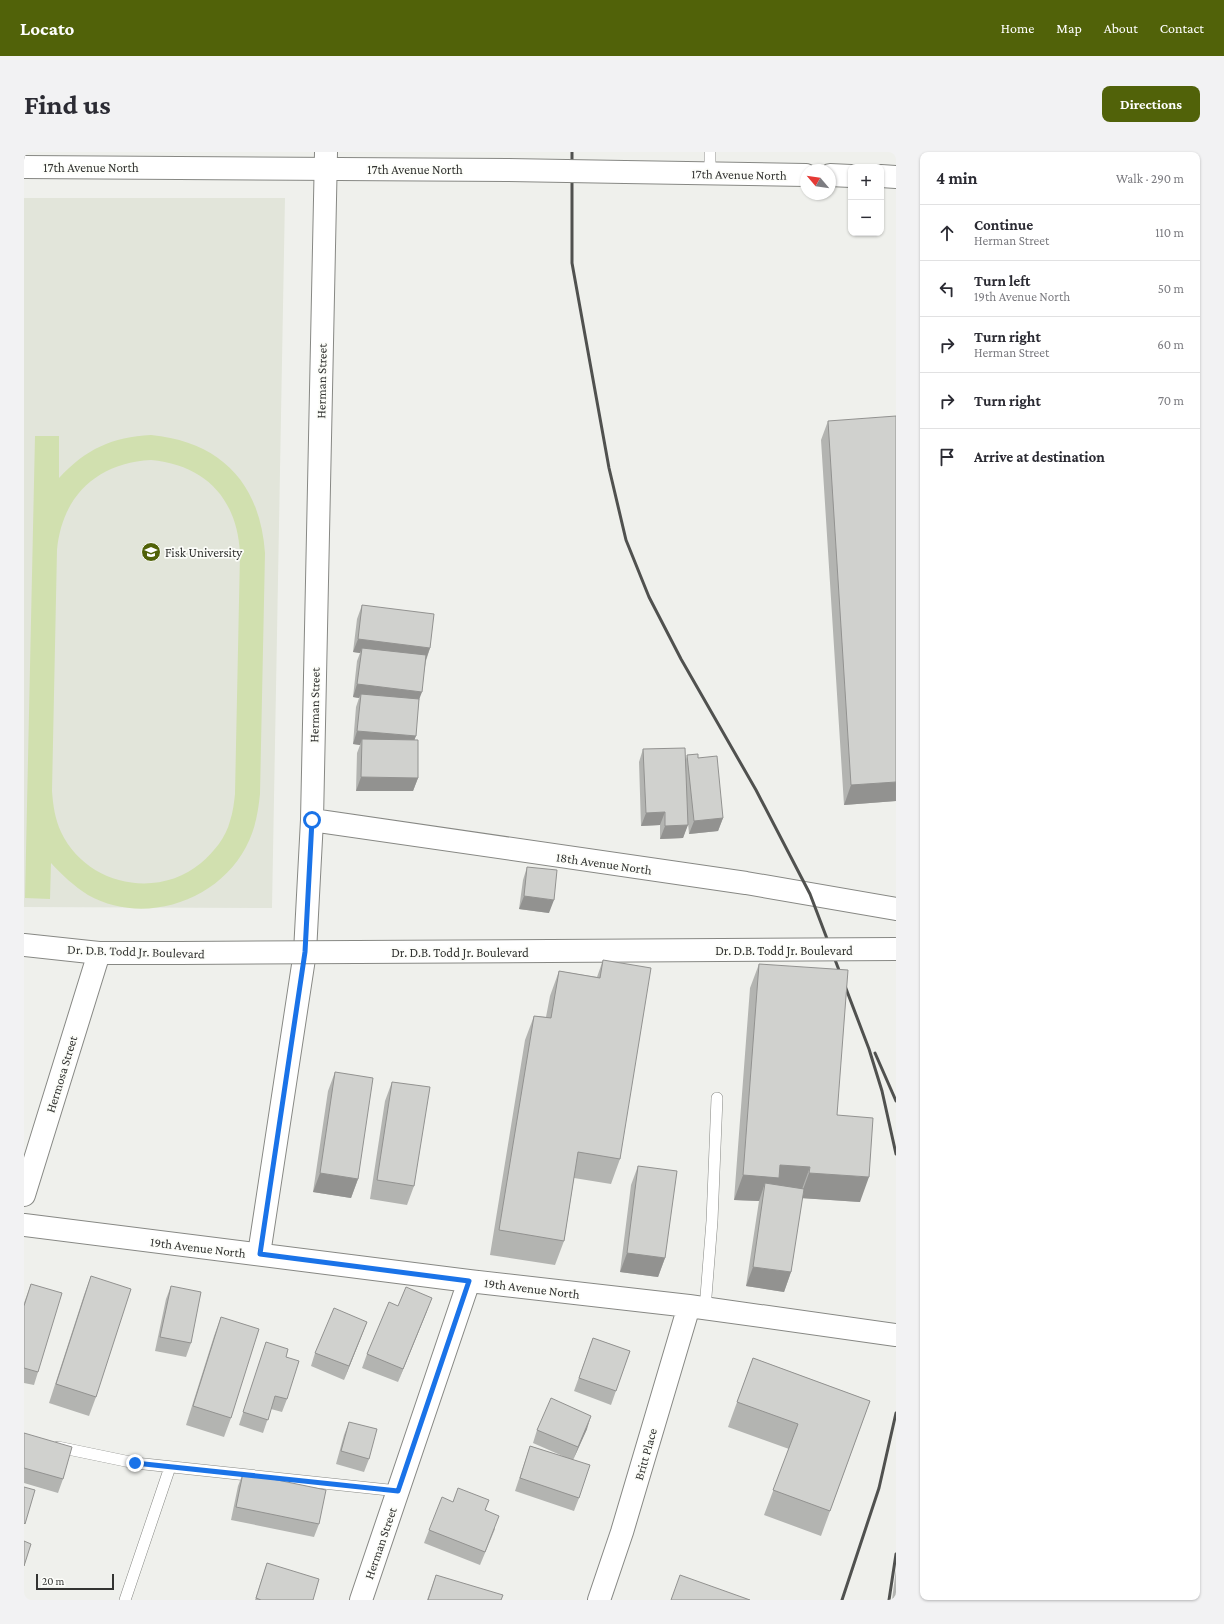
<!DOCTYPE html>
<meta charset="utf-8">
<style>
:root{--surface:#fff;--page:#f2f2f3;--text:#2b2b33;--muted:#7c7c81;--line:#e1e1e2;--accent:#516209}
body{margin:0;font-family:"Crimson Pro",serif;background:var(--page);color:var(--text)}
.controls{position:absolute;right:12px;top:12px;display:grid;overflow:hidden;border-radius:8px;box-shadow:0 1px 3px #0004}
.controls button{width:36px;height:36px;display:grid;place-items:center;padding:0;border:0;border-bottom:1px solid var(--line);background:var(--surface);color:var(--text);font:20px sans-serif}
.compass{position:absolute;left:776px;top:12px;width:36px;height:36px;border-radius:50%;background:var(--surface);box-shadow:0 1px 3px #0004;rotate:299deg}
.scale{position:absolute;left:12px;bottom:10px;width:78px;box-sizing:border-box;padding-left:4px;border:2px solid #333432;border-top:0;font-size:11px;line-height:14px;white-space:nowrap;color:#333432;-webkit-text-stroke:3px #fcfdf9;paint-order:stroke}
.stop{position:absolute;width:12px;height:12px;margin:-9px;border:3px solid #1a73e8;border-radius:50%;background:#fff}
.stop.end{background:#1a73e8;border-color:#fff;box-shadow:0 1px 4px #0008}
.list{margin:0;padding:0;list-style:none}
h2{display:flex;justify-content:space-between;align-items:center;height:52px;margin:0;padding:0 16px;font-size:17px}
h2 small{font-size:13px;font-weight:400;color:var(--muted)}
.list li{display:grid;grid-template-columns:26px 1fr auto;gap:12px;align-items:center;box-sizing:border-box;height:56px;padding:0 16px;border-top:1px solid var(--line)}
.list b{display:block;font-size:15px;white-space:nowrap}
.list p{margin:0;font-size:13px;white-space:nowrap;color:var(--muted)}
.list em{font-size:13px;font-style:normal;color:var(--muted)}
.icon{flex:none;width:22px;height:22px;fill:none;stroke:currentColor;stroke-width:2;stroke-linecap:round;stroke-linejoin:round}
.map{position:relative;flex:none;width:872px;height:1448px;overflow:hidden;border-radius:8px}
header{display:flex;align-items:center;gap:24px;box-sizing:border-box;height:56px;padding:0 20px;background:var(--accent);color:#fff}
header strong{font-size:19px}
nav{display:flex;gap:22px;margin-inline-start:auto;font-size:14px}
.intro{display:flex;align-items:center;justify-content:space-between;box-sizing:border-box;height:96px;padding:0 24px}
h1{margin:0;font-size:28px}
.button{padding:10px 18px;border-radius:8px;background:var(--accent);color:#fff;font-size:14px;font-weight:700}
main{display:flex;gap:24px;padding:0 24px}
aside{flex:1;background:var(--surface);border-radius:8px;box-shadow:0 1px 3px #0004}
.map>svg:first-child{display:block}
.built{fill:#e2e5da}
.green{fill:#d1e0af;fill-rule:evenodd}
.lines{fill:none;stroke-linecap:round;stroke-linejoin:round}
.lane-casing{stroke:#878884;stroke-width:12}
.street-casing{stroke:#878884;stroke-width:24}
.secondary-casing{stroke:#878884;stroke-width:24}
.lane{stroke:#fff;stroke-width:11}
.street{stroke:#fff;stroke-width:22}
.secondary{stroke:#fff;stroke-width:22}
.rail{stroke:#50514f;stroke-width:3}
.secondary-bridge-casing{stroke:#878884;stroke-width:24;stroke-linecap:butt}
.secondary-bridge{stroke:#fff;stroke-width:22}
.wall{fill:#b3b4b1}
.shaded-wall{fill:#929290}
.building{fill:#d0d1ce;stroke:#929290}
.route{stroke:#1a73e8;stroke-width:5}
.labels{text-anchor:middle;stroke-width:3.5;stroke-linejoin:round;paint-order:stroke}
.street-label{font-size:13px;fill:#333432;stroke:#fcfdf9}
.poi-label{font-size:13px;fill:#333432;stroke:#fcfdf9;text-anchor:start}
</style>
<header>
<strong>Locato</strong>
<nav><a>Home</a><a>Map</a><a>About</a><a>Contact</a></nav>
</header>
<div class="intro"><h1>Find us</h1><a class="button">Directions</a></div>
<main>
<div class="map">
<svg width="872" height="1448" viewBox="0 0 872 1448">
<rect width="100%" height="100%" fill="#eff0ec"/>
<path class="built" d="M0,46H261L248,756L0,755Z"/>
<path class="green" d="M127,283C197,290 236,331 241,401L236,642C234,661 231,678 222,695C193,750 119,774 64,743C50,734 38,723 27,711L26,747L1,746L11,284H35V326C62,297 88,285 127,283ZM127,308C181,313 213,346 216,401L211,642C210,651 209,660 206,669C202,685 190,700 177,711C133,748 62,733 37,680C31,667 29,653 28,639L33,398C38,344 73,311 127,308Z"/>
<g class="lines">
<defs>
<path id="lane" d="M686,0V21
M681,1157L688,1069L693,946
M34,1295L111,1311L374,1339
M101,1448L146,1315"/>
<path id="street" d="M288,668L722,731L872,757
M0,1043L75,801
M0,1073L445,1129L665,1154L872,1183
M235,1102L281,800L288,668L302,0
M337,1448L445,1129
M575,1448L598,1380L665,1154"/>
<path id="secondary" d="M0,15L484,18
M601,20L782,23
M806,23L827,24
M857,24L872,25
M0,793L75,801H156"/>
</defs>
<use href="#lane" class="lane-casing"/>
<use href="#street" class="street-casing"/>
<use href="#secondary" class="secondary-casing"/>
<use href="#lane" class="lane"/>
<use href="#street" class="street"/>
<use href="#secondary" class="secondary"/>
<path class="rail" d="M548,0V111L585,316L602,388L625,445L657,507L732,638L786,742L845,897L858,939L872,1002
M851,901L872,949
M818,1448L855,1336L872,1261
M865,1448L872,1402"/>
<defs>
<path id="secondary-bridge" d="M484,18L601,20
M156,801L872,797"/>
</defs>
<use href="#secondary-bridge" class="secondary-bridge-casing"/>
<use href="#secondary-bridge" class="secondary-bridge"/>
</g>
<path class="wall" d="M804,269L872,649L820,653L797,288Z
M338,453L406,496L402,509L395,549L390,588L394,626L389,639H332L333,601L336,593L329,592L332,555L335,546L329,545L333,509L336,501L329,500L333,467Z
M619,597L662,607L663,603L674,606L699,666L694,679L665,682L664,671L659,686L636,687V673L617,674L615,610Z
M503,715L525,761L495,757L499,728Z
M579,808L596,1007L587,1032L550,1026L540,1089L531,1113L466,1103L501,888L510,864L522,865L526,844L535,819L573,825Z
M735,812L813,963L836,1050L778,1046L767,1120L760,1140L722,1134L735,1049L710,1048L726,836Z
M311,920L334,1027L327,1046L289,1040L304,939Z
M368,930L390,1034L383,1053L346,1047L361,949Z
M614,1014L641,1106L634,1125L596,1120L607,1033Z
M67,1124L72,1245L65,1264L25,1251L60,1143Z
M7,1132L14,1220L10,1233L0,1231V1151Z
M147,1134L167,1191L162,1205L131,1199L142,1147Z
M374,1154L403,1159L374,1230L338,1216L343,1202Z
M197,1165L207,1266L200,1285L162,1273L190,1184Z
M343,1170L320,1228L287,1214L291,1201Z
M569,1186L606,1199L587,1253L550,1239Z
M242,1190L262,1205L263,1247L258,1260L247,1257L239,1281L215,1273Z
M729,1206L846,1249L797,1384L740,1363L765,1297L704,1275Z
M325,1270L345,1307L340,1320L312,1312L320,1283Z
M563,1277L549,1308L555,1346L550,1359L491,1339L506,1294L541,1305L509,1291L513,1278Z
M0,1281L39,1327L34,1341L0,1331Z
M219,1321L295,1372L290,1385L207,1368L214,1334Z
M429,1350L462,1358L471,1377L456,1413L400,1391L405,1378Z
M243,1411L289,1448H231Z
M872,1417V1448H868Z
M412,1423L477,1448H403Z"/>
<path class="shaded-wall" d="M334,487L406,496L401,510L338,496L336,501L329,500Z
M333,532L398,540L393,553L337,542L335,546L329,545Z
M333,579L392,584L387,597L338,587L336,593L329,592Z
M337,625L394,626L389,639H332Z
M872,630V649L820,653L827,633Z
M641,660L636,673L617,674L622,661Z
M699,666L694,679L665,682L670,669Z
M664,673L659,686L636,687L641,674Z
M500,744L530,748L525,761L495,757Z
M756,1013L786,1015L777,1040L741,1031L735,1049L710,1048L719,1023Z
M296,1021L334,1027L327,1046L289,1040Z
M785,1021L845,1025L836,1050L776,1046Z
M603,1101L641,1106L634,1125L596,1120Z
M729,1115L767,1120L760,1140L722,1134Z
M408,1146L403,1159L374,1230L379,1217Z
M343,1170L338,1183L320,1228L325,1214Z
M567,1264L563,1277L549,1308L554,1295Z"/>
<path class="building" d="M872,264V630L827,633L804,269Z
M338,453L410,462L406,496L334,487Z
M338,496L402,503L398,540L333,532Z
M337,542L395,547L392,584L333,579Z
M338,587L394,588V626L337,625Z
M661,596L664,673L641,674V660L622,661L619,597Z
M674,602V606L693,604L699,666L670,669L663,603Z
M503,715L533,718L530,748L500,744Z
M579,808L627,816L596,1007L554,1000L540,1089L475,1078L510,864L527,866L535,819L576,826Z
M735,812L824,818L813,963L849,966L845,1025L785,1021L786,1015L756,1013L755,1026L719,1023Z
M311,920L349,926L334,1027L296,1021Z
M368,930L406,935L390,1034L353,1028Z
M614,1014L653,1019L641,1106L603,1101Z
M741,1031L780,1037L767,1120L729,1115Z
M67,1124L107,1137L72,1245L32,1232Z
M7,1132L38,1141L14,1220L0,1216V1154Z
M147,1134L177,1140L167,1191L136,1185Z
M382,1135L408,1146L379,1217L343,1202L365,1150L374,1154Z
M310,1156L343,1170L325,1214L291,1201Z
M197,1165L235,1177L207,1266L169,1254Z
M569,1186L606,1199L592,1239L555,1226Z
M242,1190L264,1197L262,1205L275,1209L263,1247L251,1244L244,1268L219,1260Z
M729,1206L846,1249L806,1359L749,1338L774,1272L713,1250Z
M527,1246L567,1264L554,1295L513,1278Z
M325,1270L353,1277L345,1307L317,1299Z
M0,1281L48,1295L39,1327L0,1316Z
M506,1294L566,1313L555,1346L496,1326Z
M219,1321L302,1338L295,1372L212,1355Z
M0,1335L11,1338L1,1372L0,1371Z
M434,1336L465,1348L461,1358L475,1364L461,1400L405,1378L418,1345L429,1350Z
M0,1389L7,1392L0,1414Z
M243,1411L295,1427L289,1448H237L232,1446Z
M412,1423L479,1443L477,1448H404Z
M656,1423L726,1448H647Z"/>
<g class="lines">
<path class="route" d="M111,1311L374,1339L445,1129L236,1102L281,800L288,668"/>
</g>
<defs>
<symbol id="university-disc" viewBox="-11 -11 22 22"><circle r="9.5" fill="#516209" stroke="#fcfdf9"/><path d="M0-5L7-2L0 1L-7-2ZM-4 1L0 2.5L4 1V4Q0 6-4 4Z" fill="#fff"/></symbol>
</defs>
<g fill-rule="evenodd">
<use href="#university-disc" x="116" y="389" width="22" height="22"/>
</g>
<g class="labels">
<g class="street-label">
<text x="67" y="20">17th Avenue North</text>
<text x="391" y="22">17th Avenue North</text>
<text transform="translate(715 22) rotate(1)" y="5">17th Avenue North</text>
<text transform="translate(297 229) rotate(-89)" y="5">Herman Street</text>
<text transform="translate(290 553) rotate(-89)" y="5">Herman Street</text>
<text transform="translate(580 711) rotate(8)" y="5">18th Avenue North</text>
<text x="760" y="803">Dr. D.B. Todd Jr. Boulevard</text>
<text transform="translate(112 799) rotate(2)" y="5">Dr. D.B. Todd Jr. Boulevard</text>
<text x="436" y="805">Dr. D.B. Todd Jr. Boulevard</text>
<text transform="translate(37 922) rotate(-73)" y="5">Hermosa Street</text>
<text transform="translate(174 1095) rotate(7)" y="5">19th Avenue North</text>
<text transform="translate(508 1136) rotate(7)" y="5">19th Avenue North</text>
<text transform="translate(621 1302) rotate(-74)" y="5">Britt Place</text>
<text transform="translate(356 1391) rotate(-71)" y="5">Herman Street</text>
</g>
<g class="poi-label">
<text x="141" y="405">Fisk University</text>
</g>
</g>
</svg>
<div class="controls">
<button>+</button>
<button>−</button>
</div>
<svg class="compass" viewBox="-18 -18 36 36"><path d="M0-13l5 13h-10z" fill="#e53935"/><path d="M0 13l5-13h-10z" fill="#7c7c81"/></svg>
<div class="scale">20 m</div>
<div class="stop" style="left:288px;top:668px"></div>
<div class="stop end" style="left:111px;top:1311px"></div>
</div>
<aside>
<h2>4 min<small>Walk · 290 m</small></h2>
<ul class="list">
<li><svg class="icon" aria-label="ahead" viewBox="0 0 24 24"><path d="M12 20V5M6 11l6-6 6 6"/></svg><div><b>Continue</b><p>Herman Street</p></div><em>110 m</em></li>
<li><svg class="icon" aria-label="left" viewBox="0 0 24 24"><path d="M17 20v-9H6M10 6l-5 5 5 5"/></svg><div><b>Turn left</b><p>19th Avenue North</p></div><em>50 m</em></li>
<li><svg class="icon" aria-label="right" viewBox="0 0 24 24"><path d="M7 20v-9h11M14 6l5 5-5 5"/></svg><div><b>Turn right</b><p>Herman Street</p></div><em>60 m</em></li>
<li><svg class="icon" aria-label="right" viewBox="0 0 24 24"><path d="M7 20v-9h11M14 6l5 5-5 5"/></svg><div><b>Turn right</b></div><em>70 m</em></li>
<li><svg class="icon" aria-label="arrive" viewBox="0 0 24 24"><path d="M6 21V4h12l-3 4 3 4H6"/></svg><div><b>Arrive at destination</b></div></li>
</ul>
</aside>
</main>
